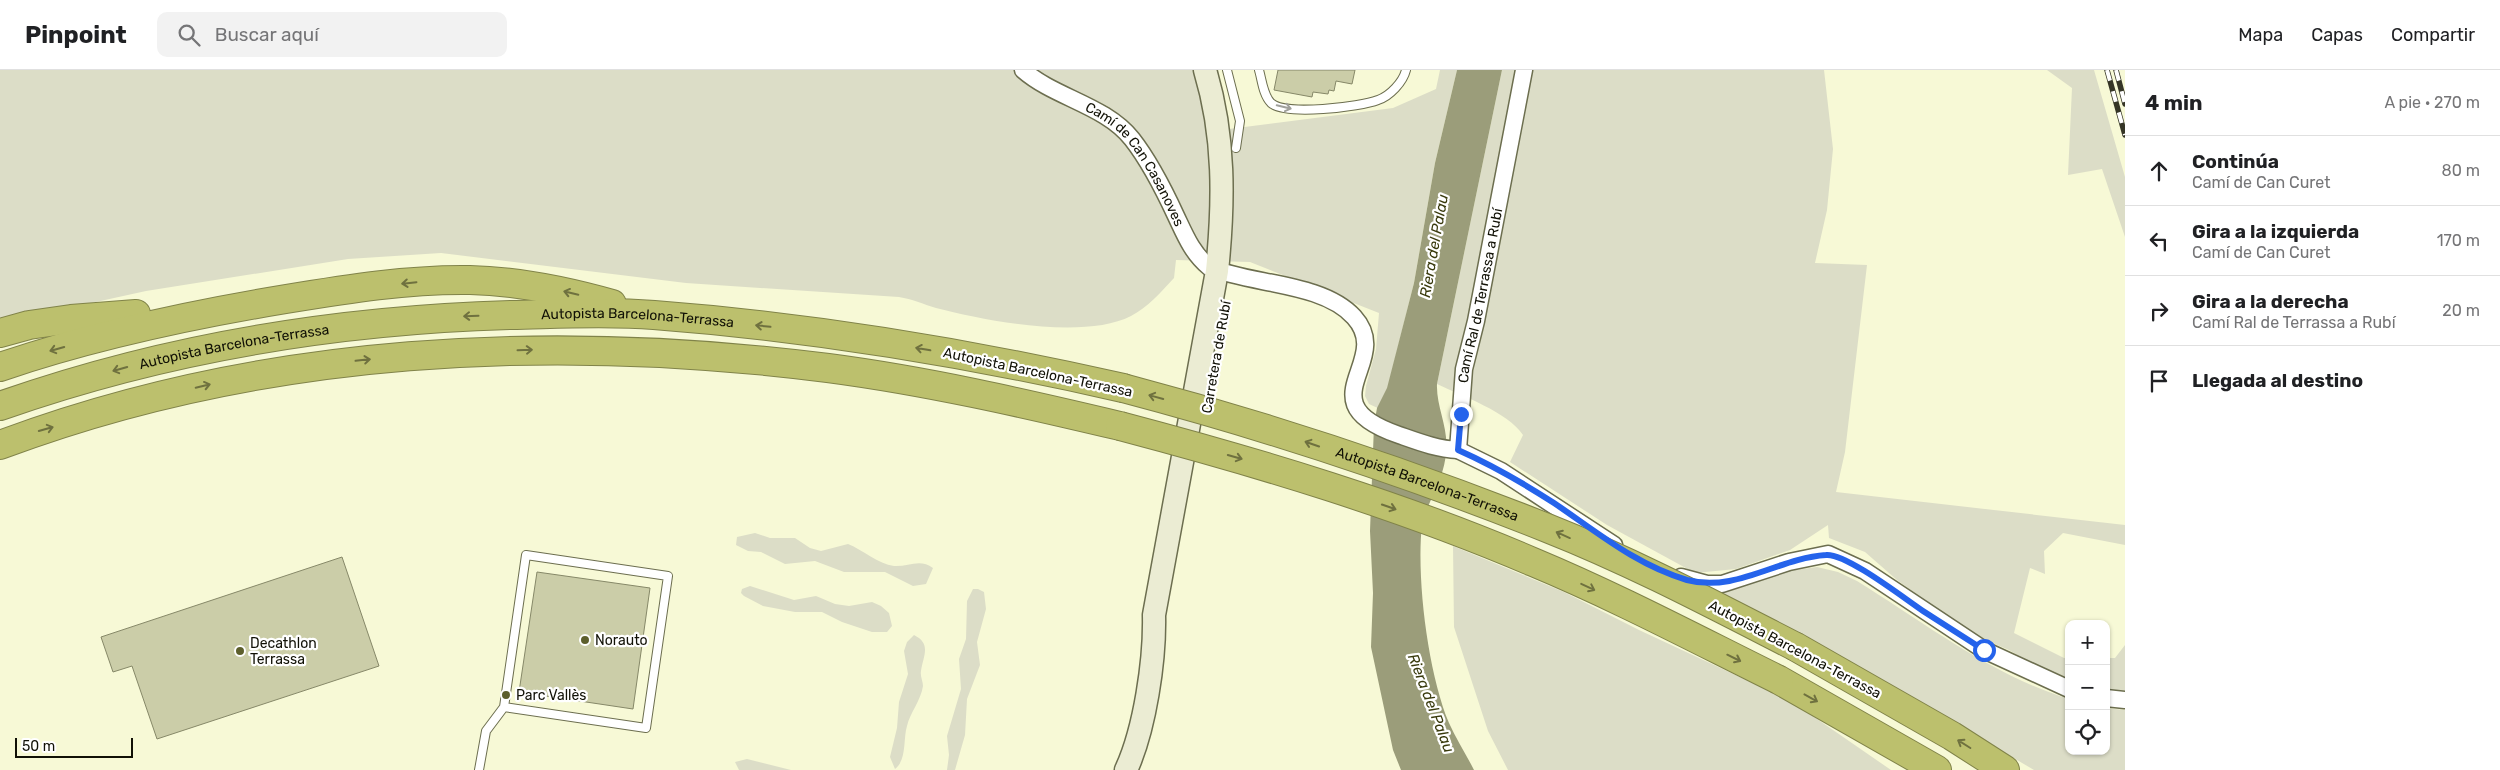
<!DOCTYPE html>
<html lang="es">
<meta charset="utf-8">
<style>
:root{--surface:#fff;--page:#f2f2f2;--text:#202124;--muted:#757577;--line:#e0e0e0}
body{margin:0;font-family:Rubik,sans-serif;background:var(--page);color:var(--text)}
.controls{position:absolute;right:15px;bottom:15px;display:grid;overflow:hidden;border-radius:10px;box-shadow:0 1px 4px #0004}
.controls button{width:45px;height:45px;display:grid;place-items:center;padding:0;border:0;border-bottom:1px solid var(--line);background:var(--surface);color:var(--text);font:25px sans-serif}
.scale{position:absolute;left:15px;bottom:12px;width:118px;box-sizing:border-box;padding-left:5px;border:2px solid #111106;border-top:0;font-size:14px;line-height:18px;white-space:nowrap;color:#111106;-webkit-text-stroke:4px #fff;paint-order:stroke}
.stop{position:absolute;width:15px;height:15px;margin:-11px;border:4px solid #2563eb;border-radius:50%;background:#fff}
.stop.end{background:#2563eb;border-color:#fff;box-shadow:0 1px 5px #0008}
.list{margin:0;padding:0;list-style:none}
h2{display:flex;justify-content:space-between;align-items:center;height:65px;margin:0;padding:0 20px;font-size:21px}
h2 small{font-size:16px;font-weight:400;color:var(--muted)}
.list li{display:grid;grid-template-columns:32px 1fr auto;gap:15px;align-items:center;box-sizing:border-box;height:70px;padding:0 20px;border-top:1px solid var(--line)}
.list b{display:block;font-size:19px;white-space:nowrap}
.list p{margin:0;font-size:16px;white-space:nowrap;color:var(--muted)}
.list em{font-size:16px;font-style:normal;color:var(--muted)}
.icon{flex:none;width:28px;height:28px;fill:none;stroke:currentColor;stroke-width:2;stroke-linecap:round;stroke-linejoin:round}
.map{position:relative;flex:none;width:2125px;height:700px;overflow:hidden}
header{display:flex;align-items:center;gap:30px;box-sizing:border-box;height:70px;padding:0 25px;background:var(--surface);border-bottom:1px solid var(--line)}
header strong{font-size:24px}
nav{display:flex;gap:28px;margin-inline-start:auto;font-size:18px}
.search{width:350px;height:45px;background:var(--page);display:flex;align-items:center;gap:12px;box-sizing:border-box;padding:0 18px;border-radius:10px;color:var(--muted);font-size:19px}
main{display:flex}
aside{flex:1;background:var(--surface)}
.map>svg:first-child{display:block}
.green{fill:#dcddc7}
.water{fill:#9b9d7a}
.building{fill:#cbcda8;stroke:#868868}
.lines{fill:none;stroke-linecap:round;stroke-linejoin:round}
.service-casing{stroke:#6c6e4f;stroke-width:10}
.minor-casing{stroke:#6c6e4f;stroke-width:19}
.secondary-casing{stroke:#6c6e4f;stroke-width:25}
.motorway-casing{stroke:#808349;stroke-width:30}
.service{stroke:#fff;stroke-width:8}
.minor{stroke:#fff;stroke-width:16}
.secondary{stroke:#ebecd3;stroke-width:22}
.motorway{stroke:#bcc06d;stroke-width:28}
.rail-casing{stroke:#353526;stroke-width:5.5}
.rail{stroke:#fff;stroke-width:4;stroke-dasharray:11;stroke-linecap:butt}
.motorway-bridge-casing{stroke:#808349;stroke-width:30;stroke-linecap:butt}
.motorway-bridge{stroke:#bcc06d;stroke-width:28}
.oneway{stroke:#a0a09b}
.oneway2{stroke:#6f713f}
.route{stroke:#2563eb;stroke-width:6}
.poi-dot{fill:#5d5f2c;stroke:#fff;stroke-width:2}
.labels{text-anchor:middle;stroke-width:4.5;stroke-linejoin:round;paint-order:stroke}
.street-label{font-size:14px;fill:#111106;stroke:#fff}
.poi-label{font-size:14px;fill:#111106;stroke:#fff;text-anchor:start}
.water-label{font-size:15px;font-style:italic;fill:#393a0d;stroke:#fff}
</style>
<header>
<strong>Pinpoint</strong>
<div class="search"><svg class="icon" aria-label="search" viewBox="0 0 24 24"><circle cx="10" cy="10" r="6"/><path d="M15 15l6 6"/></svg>Buscar aquí</div>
<nav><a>Mapa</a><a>Capas</a><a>Compartir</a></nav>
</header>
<main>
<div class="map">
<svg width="2125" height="700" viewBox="0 0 2125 700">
<rect width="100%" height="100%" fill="#f7f9d6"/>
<path class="green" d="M0,0H1193L1213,61L1393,38L1436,19L1440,0H1457L1435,93L1414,213L1382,340L1369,334L1365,326L1366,316L1376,279L1379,243L1250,192L1176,190L1174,208C1162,221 1147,238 1131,246C1084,270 986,251 936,238C923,234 912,229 899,227L686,213L441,183L348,189L146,221L0,253Z
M1502,0H1824L1833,79L1827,140L1815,193L1867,195L1845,382L1836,422L2125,455V475L2063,463L2044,481L2045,504L2030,498L2014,563L2064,588H2069V608L2032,594L2009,580L1969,563L1897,510L1865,482L1829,468L1828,455L1790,480L1736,499L1695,503L1607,455L1510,392L1523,365C1508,342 1462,326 1437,314Z
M2047,0H2094L2125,107V167L2102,99L2068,105L2072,18Z
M755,463L770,468H795L810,478L821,481L848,474C863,480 878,494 894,496C908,497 920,488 933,498L926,514L913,516L885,502H844L815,491L785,494L761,482L748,481L736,475L737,467Z
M1453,476L1564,522L1639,560L1791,631L1891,700H1508L1488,661L1454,557Z
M1817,497L1838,502L1857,511C1925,553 1991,605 2069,629V681H2106V638L2125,640V700H2034L1934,641L1720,525L1781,502Z
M750,516L794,530L816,526L835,534L849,536L872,532L881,536L889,543L892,556L887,562H872L842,552L822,542H795L763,536L744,526L741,523L742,519Z
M973,519H978L984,522L986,539L977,572L980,595L967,629L965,665L955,700H947L949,685L947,666L961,619L959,589L966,569L967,531Z
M914,565C932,574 923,586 921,601C920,606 923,611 923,616C921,630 910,643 907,656C903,669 907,690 895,699L890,687L897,658L899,632L908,604L904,581L907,572Z
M2125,575V625L2106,622V588H2115Z
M747,689L791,700H739L735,692Z"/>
<path class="water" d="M1457,0H1502L1437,314C1436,337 1449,358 1446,382C1445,400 1437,416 1430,432C1427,439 1422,447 1422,454C1416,508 1428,603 1449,653C1456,669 1466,684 1474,700H1401L1393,680L1371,577L1373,523L1370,461L1374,355L1377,338L1387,318L1414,213L1435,93Z"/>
<path class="building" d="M1278,0H1355L1352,14L1336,11L1334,21L1329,20L1328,24L1313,22L1312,27L1274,20Z
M342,487L379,596L157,669L132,596L113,602L101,567Z
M537,502L650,518L633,639L519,622Z"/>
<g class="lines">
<defs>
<path id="service" d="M1227,0L1240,51L1236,78
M1259,0C1262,10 1263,25 1271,33C1285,46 1360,37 1378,30C1390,26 1403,12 1406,0
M526,485L668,506L646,658L504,637Z
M479,700L486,661L504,637"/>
<g id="minor">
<path id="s1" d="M1023,0C1055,28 1105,35 1132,69C1150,92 1164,120 1176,146C1185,165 1192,183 1209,197C1251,215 1322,212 1354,247C1395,292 1303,332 1399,365C1419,372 1437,379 1458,380L1464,299L1476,251L1524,0"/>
<path d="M1458,380L1501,401L1614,475"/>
<path d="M1681,507L1707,514H1722L1789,492L1828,484L1865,501L1984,580L2069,619"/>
<path d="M2106,628L2125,630"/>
</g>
<path id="secondary" d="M1126,700C1145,659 1155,590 1154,545L1217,201C1224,132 1225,66 1205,0"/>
<g id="motorway">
<path d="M0,263L29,255L71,249L136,244"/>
<path d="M0,297C94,265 189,245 286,229C347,219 409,209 470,210C518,211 566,221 612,234"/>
<path id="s2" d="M0,336C165,278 337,250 511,245C558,244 607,241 654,245C812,257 969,283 1123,318"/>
<path d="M0,375C264,276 551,263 828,298C927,311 1023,333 1120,356"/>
<path d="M1796,577L1952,666L2005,700"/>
<path d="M1779,610L1937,700"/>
</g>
</defs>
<use href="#service" class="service-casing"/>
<use href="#minor" class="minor-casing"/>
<use href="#secondary" class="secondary-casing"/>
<use href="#motorway" class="motorway-casing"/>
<use href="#service" class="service"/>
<use href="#minor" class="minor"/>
<use href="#secondary" class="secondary"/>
<use href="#motorway" class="motorway"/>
<defs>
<path id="rail" d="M2107,0L2125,65
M2116,0L2125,34"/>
</defs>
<use href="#rail" class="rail-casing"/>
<use href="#rail" class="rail"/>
<defs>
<g id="motorway-bridge">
<path id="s3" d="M1123,318C1267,356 1409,403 1547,458C1633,492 1714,535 1796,577"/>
<path d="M1120,356C1260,393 1400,435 1533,492C1617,527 1698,570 1779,610"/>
</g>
</defs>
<use href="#motorway-bridge" class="motorway-bridge-casing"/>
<use href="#motorway-bridge" class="motorway-bridge"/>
</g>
<defs><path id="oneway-shaft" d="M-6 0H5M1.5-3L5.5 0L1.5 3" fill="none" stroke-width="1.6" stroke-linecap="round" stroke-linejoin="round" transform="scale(1.25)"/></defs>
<use class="oneway" href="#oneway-shaft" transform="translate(1284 37) rotate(14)"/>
<g class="oneway2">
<use href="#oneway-shaft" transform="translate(409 213) rotate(174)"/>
<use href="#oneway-shaft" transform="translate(571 223) rotate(-167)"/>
<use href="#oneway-shaft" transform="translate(471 246) rotate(178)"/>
<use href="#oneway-shaft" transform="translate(763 256) rotate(-174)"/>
<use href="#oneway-shaft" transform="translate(57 279) rotate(164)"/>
<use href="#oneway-shaft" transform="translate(923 279) rotate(-170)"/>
<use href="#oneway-shaft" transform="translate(525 280) rotate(-2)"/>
<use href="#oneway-shaft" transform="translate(363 290) rotate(-6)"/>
<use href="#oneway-shaft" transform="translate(120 299) rotate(164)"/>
<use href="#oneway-shaft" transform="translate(203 316) rotate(-13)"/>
<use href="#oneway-shaft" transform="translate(1156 327) rotate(-165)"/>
<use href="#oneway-shaft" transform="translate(46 359) rotate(-16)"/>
<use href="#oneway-shaft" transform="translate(1312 374) rotate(-161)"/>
<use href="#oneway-shaft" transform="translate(1235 387) rotate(16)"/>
<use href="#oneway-shaft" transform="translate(1389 437) rotate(19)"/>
<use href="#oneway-shaft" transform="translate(1563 465) rotate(-156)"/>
<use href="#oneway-shaft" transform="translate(1588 517) rotate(25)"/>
<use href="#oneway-shaft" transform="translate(1734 588) rotate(26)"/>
<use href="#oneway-shaft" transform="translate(1811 628) rotate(29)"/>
<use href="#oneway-shaft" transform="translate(1964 674) rotate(-148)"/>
</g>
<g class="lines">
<path class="route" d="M1461,344L1458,380C1492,395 1523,413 1554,433C1597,462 1636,495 1687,510C1736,523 1778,488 1826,485C1846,483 1905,529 1923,541C1943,554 1964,567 1984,580"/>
</g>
<g class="poi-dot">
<circle cx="585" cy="570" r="5"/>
<circle cx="240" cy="581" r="5"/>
<circle cx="506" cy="625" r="5"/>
</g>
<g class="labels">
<g class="street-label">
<text dy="5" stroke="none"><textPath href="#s1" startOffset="151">Camí de Can Casanoves</textPath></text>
<text dy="5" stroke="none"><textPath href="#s1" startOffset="800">Camí Ral de Terrassa a Rubí</textPath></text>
<text dy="5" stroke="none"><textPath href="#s2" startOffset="648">Autopista Barcelona-Terrassa</textPath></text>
<text dy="5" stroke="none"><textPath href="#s2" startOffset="242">Autopista Barcelona-Terrassa</textPath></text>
<text transform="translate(1216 287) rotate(-80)" y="5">Carretera de Rubí</text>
<text transform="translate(1038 302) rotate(12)" y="5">Autopista Barcelona-Terrassa</text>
<text dy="5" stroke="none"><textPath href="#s3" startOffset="319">Autopista Barcelona-Terrassa</textPath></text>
<text transform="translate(1795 579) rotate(28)" y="5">Autopista Barcelona-Terrassa</text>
</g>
<g class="poi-label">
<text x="595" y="575">Norauto</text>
<text x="250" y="578">Decathlon<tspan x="250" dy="16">Terrassa</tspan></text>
<text x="516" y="630">Parc Vallès</text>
</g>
<g class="water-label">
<text transform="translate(1434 176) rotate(-80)" y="5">Riera del Palau</text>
<text transform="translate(1431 633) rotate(69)" y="5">Riera del Palau</text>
</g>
</g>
</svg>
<div class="controls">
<button>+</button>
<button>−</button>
<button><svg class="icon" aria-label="locate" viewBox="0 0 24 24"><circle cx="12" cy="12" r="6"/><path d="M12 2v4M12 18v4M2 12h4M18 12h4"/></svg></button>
</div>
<div class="scale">50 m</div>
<div class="stop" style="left:1984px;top:580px"></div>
<div class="stop end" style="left:1461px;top:344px"></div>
</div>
<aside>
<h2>4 min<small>A pie · 270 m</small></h2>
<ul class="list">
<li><svg class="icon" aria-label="ahead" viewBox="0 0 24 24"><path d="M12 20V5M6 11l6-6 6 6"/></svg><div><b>Continúa</b><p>Camí de Can Curet</p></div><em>80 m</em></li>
<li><svg class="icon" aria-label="left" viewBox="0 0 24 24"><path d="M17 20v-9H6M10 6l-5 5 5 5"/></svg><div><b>Gira a la izquierda</b><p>Camí de Can Curet</p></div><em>170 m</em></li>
<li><svg class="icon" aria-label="right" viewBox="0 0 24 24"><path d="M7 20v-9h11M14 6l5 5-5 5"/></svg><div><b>Gira a la derecha</b><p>Camí Ral de Terrassa a Rubí</p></div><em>20 m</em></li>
<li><svg class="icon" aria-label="arrive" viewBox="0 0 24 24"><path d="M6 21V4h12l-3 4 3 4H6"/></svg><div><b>Llegada al destino</b></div></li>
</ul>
</aside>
</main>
